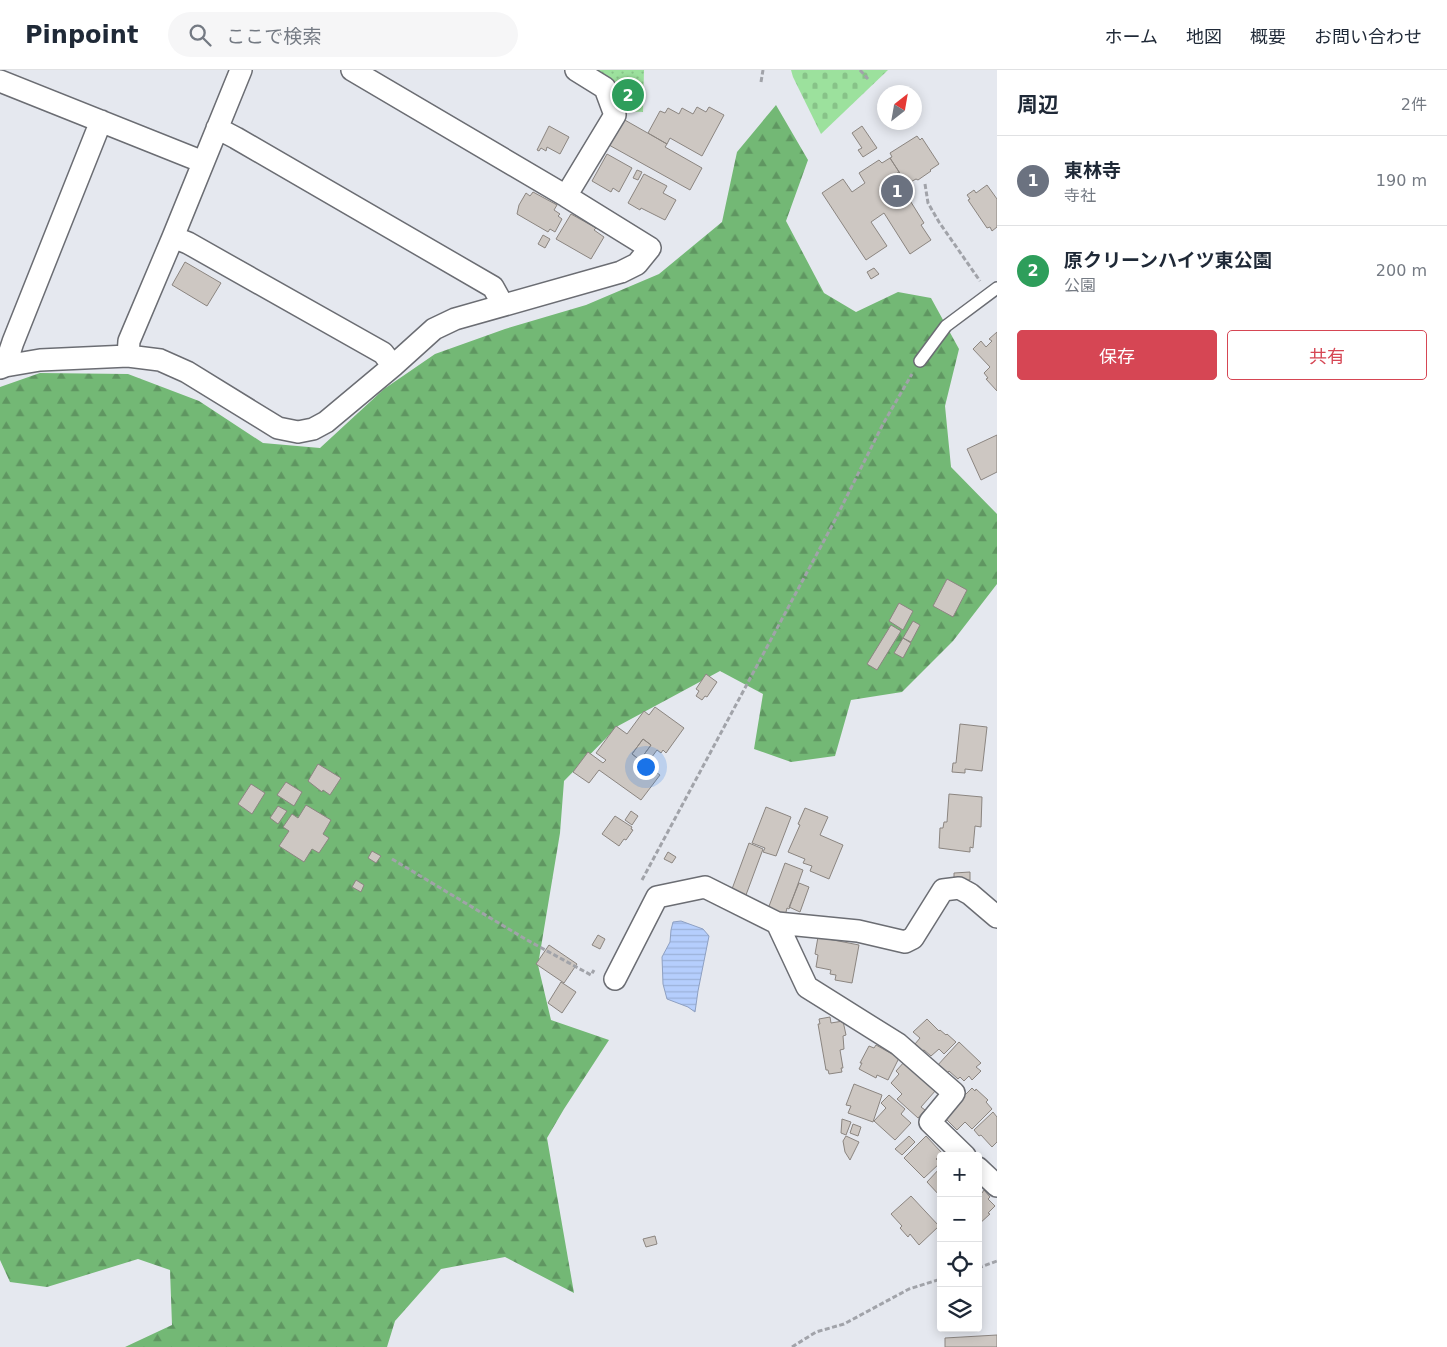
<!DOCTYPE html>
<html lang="ja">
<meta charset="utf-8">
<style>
:root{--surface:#fff;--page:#f6f6f7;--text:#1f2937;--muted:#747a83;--line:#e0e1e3;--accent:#d64654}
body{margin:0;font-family:"DejaVu Sans","Noto Sans JP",sans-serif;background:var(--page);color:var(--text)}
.controls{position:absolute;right:15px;bottom:15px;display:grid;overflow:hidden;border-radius:5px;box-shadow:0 2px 12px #0003}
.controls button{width:45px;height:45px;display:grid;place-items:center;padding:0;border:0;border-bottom:1px solid var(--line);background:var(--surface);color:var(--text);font:25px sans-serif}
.compass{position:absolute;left:877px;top:15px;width:45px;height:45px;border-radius:50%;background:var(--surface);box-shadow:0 2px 12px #0003;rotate:31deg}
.you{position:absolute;left:645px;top:696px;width:18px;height:18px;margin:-12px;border:4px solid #fff;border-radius:50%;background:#1a73e8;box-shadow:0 0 0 8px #1a73e833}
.badge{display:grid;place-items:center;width:32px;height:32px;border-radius:50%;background:var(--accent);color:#fff;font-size:16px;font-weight:700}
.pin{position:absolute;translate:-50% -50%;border:2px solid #fff;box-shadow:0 1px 5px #0006}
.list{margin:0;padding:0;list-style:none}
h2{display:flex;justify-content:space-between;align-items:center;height:65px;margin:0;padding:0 20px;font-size:21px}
h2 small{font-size:16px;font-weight:400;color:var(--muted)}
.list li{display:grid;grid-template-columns:32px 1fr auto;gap:15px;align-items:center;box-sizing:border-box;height:90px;padding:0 20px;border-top:1px solid var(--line)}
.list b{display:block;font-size:19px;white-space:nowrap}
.list p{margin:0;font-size:16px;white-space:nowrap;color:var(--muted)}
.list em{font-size:16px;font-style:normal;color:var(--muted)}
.actions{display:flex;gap:10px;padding:15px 20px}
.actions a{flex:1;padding:11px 0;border:1px solid var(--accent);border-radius:5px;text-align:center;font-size:18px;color:var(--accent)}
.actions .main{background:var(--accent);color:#fff}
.icon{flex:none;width:28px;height:28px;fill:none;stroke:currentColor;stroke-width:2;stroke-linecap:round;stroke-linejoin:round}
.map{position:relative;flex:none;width:997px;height:1277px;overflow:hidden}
header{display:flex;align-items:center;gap:30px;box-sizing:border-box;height:70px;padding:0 25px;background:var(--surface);border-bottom:1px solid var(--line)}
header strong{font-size:24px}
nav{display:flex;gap:28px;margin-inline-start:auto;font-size:18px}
.search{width:350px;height:45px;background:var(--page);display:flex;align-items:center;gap:12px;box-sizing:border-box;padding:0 18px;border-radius:28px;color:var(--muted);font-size:19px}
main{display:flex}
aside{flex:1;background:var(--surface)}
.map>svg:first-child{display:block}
.forest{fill:url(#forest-firs)}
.cemetery{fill:url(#cemetery-stones)}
.park{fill:url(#park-dots)}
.water{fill:url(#water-rules);stroke:#8ea0c2}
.building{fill:#cdc7c2;stroke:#8b8580;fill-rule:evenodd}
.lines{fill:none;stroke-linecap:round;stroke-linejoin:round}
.service-casing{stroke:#6b6d73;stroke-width:14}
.minor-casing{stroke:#6b6d73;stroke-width:24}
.path{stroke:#a1a3a9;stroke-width:3;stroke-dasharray:5 2.5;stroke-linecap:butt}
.service{stroke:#fff;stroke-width:11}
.minor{stroke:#fff;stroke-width:21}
</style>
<header>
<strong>Pinpoint</strong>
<div class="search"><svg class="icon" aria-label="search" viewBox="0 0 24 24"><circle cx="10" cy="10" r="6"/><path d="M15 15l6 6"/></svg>ここで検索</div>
<nav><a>ホーム</a><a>地図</a><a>概要</a><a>お問い合わせ</a></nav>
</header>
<main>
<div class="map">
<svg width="997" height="1277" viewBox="0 0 997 1277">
<defs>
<pattern id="forest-firs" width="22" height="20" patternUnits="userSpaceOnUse" patternTransform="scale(1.25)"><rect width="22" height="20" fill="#73b875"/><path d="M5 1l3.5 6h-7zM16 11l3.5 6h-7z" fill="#5f9661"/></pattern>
<pattern id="cemetery-stones" width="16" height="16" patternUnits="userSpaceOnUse" patternTransform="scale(1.25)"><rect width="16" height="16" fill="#9ce19d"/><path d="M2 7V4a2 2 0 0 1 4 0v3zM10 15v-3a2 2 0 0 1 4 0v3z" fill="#87c288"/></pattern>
<pattern id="park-dots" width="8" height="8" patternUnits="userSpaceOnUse" patternTransform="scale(1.25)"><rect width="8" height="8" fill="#9ce19d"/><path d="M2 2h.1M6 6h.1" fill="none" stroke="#87c288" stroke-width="1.8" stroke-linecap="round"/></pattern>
<pattern id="water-rules" width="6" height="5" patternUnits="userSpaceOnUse" patternTransform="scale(1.25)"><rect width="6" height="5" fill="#b5cefd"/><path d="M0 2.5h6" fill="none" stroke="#9cb2d9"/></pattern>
</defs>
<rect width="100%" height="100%" fill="#e5e8ef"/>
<path class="forest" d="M776,35L808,90L786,151L824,223L856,242L898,222L931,228L959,279L945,336L951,397L997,444V514L953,571L902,622L851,630L835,686L791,692L754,679L763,624L720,601L618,656L564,711L560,763L538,895L551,950L609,970L564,1039L547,1068L574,1223L505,1187L441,1199L395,1251L387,1277H125L172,1255L170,1200L138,1189L47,1217L10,1212L0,1190V317L40,303L128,304L199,331L263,373L320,378L384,319L435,284L505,259L586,235L659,204L722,152L737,82Z"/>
<path class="cemetery" d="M791,0H888L821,64L793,7Z"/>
<path class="park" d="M588,0H644L643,42L622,41Z"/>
<path class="water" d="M681,851L703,859L709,866L698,921L695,942L688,937L667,929L663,914L662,887L670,872L671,860L673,852Z"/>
<path class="building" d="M697,37L706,42L709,37L724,45L702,86L670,68L667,74L648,63L660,41L665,43L668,38L679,44L682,38L693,44Z
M623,49L667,74L665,77L702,98L690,120L609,75Z
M549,56L569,67L560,84L547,77L546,81L541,78L539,81L537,80Z
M862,56L877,78L863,87L858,80L862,78L852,63Z
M917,66L920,70L922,68L939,94L930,100L931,101L918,110L916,109L907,114L890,88L892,87L890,83Z
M607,84L632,98L619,122L613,118L611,122L592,111Z
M890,88L899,102L891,107L897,118L901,116L924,153L921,155L931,170L910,184L884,143L871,152L887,176L866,190L822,123L843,109L852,122L865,113L859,103L879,90L882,93Z
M637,100L642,102L638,110L633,108Z
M644,104L667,116L663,123L676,130L665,150L641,138L640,140L628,133Z
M987,115L997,129V157L992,161L990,157L987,158L968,130L970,129L967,125L974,120L976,123Z
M533,122L557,135L554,140L560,144L558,146L562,149L555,162L550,159L548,162L517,144L519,135L526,123L530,126Z
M571,144L596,158L594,160L604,167L591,189L556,169Z
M543,165L550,169L545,178L538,174Z
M185,192L221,213L207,236L172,215Z
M874,198L879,204L871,209L867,202Z
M997,262V321L986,309L988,308L984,303L990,297L973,279L981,271L986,277L992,271L989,269Z
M997,365V402L981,410L967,379Z
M947,509L967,520L953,547L933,536Z
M899,533L913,541L903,560L889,551Z
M913,551L920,555L911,572L903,568Z
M891,555L901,561L877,600L867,594Z
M903,568L911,573L903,588L894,583Z
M706,604L717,612L707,627L705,626L702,630L696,626L699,621L696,619Z
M655,637L684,658L666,683L663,680L661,683L657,680L646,695L660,705L641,730L599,700L589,713L573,702L588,682L603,693L606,690L596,683L616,656L627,664L644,641L649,645ZM643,669L651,675L640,690L632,684Z
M960,654L987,657L982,701L965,699V703L952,702L953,693H956Z
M643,669L651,675L640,690L632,684Z
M318,694L341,708L330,725L323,720L322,722L308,711Z
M286,712L302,722L294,736L277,725Z
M251,714L265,723L252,744L238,734Z
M949,724L982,727L981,757L975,756L973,778L970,777V782L939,778L940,758H943L944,752H947Z
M306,735L331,750L323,764L329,768L319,783L312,779L304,792L279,776L289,761L283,757L292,744L298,748Z
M278,736L287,741L278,754L270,748Z
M766,737L791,747L776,786L763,782L765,778L752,773Z
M805,738L828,747L820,765L843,775L829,809L810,801L812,796L803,793L805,789L788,782L800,755L798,754Z
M631,741L638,746L632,755L625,750Z
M615,746L632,757L631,759L633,760L626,770L624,769L619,776L602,764Z
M749,773L763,779L746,825L732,819Z
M372,781L381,786L376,793L368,788Z
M668,782L676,787L672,793L664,789Z
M785,793L803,800L789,839L787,838L785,846L768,839Z
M970,802V810L954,811V803Z
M356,810L364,815L361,822L352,817Z
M799,813L809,817L800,842L789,837Z
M598,865L605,869L600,879L592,875Z
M818,867L859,875L852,913L835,910L836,905L830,904L831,900L816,897L818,885L815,884Z
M549,875L577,894L564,913L536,894Z
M561,912L576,922L562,943L548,933Z
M830,947L831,953L843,951L846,965L843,966L844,979L840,980L843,998H841L842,1002L829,1004L828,1000H826L818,954H820L819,949Z
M927,949L939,961L940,960L946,965L947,964L956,972L944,984L939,979L931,986L924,980L922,981L915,974L920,968L913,962Z
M959,972L981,993L976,997L981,1001L972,1010L969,1006L964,1011L960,1007L958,1009L949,1001L944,1006L936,997Z
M876,975L899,988L888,1010L877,1005L876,1008L859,999L862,993H860L869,976L874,978Z
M905,991L936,1020L921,1037L925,1040L918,1048L897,1029L902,1024L891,1013L899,1004L896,1001Z
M854,1014L882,1025L873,1052L848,1043L851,1036L846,1035Z
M972,1018L975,1021L976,1019L988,1030L986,1032L992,1039L972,1059L965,1052L957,1060L946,1049L953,1042L951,1040L957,1033Z
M889,1025L905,1039L901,1044L911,1053L895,1070L874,1051L886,1038L881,1033Z
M993,1042L997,1047V1072L992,1077L981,1065L979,1066L974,1060Z
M842,1049L851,1052L846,1065L841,1063Z
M853,1054L861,1057L858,1066L850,1063Z
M846,1066L859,1072L850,1090L845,1082L843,1071Z
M909,1066L915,1072L902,1085L895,1079Z
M926,1066L942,1083L936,1089L940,1093L924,1108L904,1088Z
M941,1097V1127L927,1112Z
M978,1119L982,1123L984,1120L990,1127L988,1129L995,1136L988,1143L990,1144L978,1155Z
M911,1126L939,1156L919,1175L910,1164L908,1167L900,1158L902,1156L891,1144Z
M655,1166L657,1174L646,1177L643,1169Z
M997,1265V1277H945V1268Z"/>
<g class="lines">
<defs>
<path id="service" d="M920,291L946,256L997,218"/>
<path id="minor" d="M0,11L203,92
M217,58L236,68L493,217L503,235
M566,126L615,45L605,18L576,0
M173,167L188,173L383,283L393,296
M128,286L129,271L173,167L241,0
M5,296L13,272L101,51
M0,298L5,296L40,290L128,286L160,290L187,302L278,358L298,362L313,359L326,352L393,296L434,259L455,249L621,202L637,194L650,178L566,126L352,0
M777,853L858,861L905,872L913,868L943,820L959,818L970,824L997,847
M615,909L657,827L705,817L777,853L807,917L898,974L954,1023L930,1052L965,1086
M978,1098L997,1116"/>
</defs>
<use href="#service" class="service-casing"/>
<use href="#minor" class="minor-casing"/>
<path class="path" d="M860,0L868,9
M761,12L763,0
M925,114L928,133L939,152L980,211
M392,789L527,870L591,905L594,900
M642,810L834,452L883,354L912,304
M978,1198L997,1191
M792,1277L816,1262L844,1254L909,1219L941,1209"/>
<use href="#service" class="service"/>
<use href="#minor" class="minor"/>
</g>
</svg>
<div class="controls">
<button>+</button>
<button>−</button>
<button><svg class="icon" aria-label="locate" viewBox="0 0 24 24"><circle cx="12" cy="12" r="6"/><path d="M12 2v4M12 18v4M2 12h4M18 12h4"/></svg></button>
<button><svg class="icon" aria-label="layers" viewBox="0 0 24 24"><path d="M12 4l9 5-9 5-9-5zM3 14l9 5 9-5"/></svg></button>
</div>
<svg class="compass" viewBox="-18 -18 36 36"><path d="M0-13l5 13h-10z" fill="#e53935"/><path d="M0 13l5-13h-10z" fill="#747a83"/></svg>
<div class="you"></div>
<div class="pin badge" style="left:897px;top:121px;background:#6b7280">1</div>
<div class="pin badge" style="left:628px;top:25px;background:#2e9e5b">2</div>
</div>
<aside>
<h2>周辺<small>2件</small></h2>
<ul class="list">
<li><span class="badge" style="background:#6b7280">1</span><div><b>東林寺</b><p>寺社</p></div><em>190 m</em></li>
<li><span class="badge" style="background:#2e9e5b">2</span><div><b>原クリーンハイツ東公園</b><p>公園</p></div><em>200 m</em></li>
</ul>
<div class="actions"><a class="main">保存</a><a>共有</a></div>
</aside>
</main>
